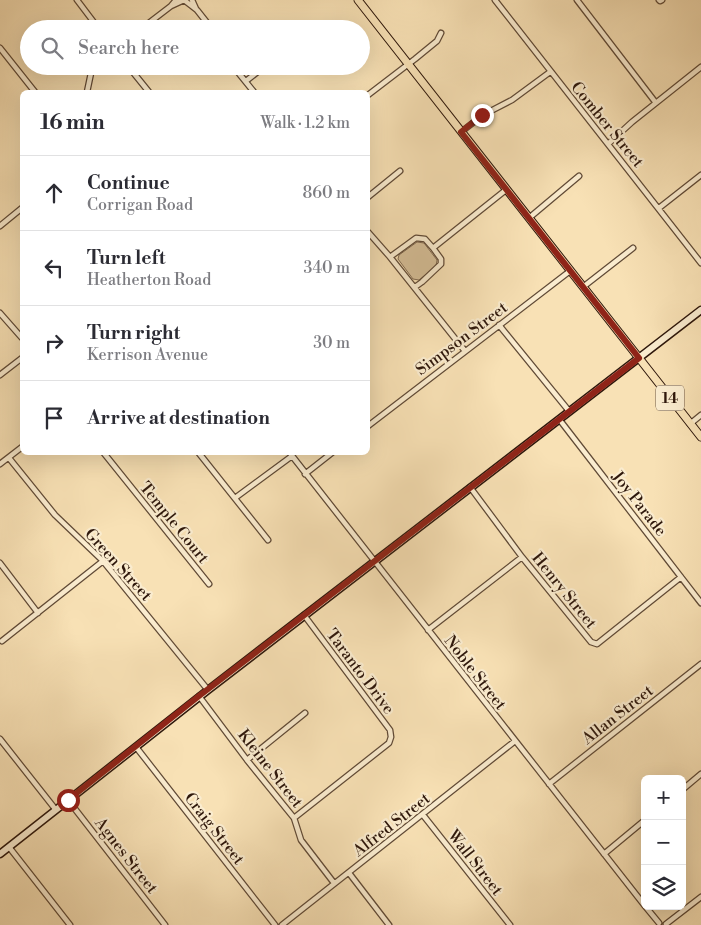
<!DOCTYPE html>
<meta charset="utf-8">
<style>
:root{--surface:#fff;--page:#f7f7f7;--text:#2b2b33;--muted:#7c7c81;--line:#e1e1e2}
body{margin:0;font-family:"Libre Bodoni",serif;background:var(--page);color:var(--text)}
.controls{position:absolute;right:15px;bottom:15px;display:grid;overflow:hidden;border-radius:8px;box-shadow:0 5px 20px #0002}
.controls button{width:45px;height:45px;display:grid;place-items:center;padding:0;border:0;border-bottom:1px solid var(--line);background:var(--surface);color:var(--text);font:25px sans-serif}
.stop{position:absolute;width:15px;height:15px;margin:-11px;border:4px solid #8f2418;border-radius:50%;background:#fff}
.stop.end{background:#8f2418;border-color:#fff;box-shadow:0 1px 5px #0008}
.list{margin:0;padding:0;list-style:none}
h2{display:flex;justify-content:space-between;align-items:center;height:65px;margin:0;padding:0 20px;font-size:21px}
h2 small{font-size:16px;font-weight:400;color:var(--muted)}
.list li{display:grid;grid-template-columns:32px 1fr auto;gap:15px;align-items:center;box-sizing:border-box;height:75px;padding:0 20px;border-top:1px solid var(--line)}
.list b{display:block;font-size:19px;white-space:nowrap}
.list p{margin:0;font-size:16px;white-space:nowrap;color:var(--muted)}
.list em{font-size:16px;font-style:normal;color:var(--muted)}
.icon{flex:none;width:28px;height:28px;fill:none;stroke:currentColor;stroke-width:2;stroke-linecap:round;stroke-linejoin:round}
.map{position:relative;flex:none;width:701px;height:925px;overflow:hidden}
.search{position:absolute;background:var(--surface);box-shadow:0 5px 20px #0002;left:20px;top:20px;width:350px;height:55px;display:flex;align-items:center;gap:12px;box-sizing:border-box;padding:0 18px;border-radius:28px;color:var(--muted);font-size:19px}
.panel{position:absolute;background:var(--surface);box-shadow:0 5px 20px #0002;left:20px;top:90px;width:350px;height:365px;border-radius:8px}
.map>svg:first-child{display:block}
.green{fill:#d6bf98;stroke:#826b52}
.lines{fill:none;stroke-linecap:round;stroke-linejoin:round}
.street-casing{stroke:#604a36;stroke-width:7}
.secondary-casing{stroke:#2e170b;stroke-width:9}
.primary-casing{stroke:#2e170b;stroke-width:9}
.street{stroke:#faeccf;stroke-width:4.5}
.secondary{stroke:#faeccf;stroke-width:6}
.primary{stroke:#f8e1b5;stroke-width:7}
.route{stroke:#8f2418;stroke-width:6}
.labels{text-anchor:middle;stroke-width:4.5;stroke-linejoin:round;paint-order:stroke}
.shield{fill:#faeccf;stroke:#6b5746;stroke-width:1}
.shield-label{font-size:15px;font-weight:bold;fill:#2e170b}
.street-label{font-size:16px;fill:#2e170b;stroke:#faeccf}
</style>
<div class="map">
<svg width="701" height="925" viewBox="0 0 701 925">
<rect width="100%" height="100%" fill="#f8e1b5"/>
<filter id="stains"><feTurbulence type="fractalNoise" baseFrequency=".004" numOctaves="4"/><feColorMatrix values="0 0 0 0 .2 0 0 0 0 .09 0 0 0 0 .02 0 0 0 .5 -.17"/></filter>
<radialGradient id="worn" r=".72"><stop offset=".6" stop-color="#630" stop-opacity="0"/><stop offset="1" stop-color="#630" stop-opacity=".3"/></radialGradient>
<path class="green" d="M417,242L424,243L437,260L436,266L419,280L413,279L398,259L399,255Z"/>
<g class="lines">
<defs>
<path id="street" d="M77,0L99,29
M184,0L197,10L212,29
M192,0L196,9
M495,0L701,263
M577,0L656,103
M659,0L660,1L662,0
M171,6L176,0
M141,29L171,6L184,0
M0,48L35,92
M128,66L149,92
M234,66L237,71L254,92
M246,81L265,66
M87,92L91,73L96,66
M368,95L415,59L437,41L441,33
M461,132L483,115L512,100L550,72
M608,144L632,122L701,67
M368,197L400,171
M659,208L701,175
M529,218L579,176
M0,226L22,208
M368,232L390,257L465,351
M390,257L416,238L425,239L433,248L507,189
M415,287L422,282L441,264V259L433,248
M583,287L633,248
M0,313L22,338
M499,325L569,411
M0,375L22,358
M559,419L701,603
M690,424L701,415
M368,426L570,271
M103,452L209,584
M198,452L268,540
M289,452L645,906
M9,458L55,515L103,561L208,690
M0,464L22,447
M305,474L333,452
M470,487L522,557L591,642L597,644L681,577
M235,498L292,456
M0,563L38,613
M428,630L522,557
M2,641L103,561
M199,696L247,760L294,818L301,840L334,883
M0,739L56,810
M136,747L275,925
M247,760L305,713
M549,784L701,664
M682,790L701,774
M68,800L165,925
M423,815L510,925
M294,818L389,743L391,737L390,730L304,615
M9,847L70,925
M604,854L645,820
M349,873L389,925
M645,906L659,923
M666,924L701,897
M282,925L515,741"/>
<path id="secondary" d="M0,854L208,690L701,310"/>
<path id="primary" d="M358,0L701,437"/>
</defs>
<use href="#street" class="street-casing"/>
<use href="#secondary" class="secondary-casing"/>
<use href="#primary" class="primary-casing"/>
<use href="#street" class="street"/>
<use href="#secondary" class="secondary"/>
<use href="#primary" class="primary"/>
</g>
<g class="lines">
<path class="route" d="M68,800L199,696L639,358L461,132L482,115"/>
</g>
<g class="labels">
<rect class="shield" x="656" y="385.5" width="28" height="25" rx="4"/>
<g class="shield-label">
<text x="670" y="403">14</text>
</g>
<g class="street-label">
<text transform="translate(608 124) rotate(51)" y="6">Comber Street</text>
<text transform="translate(461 338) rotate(-37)" y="6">Simpson Street</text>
<text transform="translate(640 503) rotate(52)" y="6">Joy Parade</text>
<text transform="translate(175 522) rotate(51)" y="6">Temple Court</text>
<text transform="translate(119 564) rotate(48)" y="6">Green Street</text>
<text transform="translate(565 590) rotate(51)" y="6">Henry Street</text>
<text transform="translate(361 671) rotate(53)" y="6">Taranto Drive</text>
<text transform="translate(476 672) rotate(52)" y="6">Noble Street</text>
<text transform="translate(617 714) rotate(-38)" y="6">Allan Street</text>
<text transform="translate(271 768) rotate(52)" y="6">Kleine Street</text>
<text transform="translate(391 824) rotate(-38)" y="6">Alfred Street</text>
<text transform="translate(215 828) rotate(52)" y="6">Craig Street</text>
<text transform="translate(127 855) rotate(52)" y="6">Agnes Street</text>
<text transform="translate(476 862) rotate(52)" y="6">Wall Street</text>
</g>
</g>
<rect width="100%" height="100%" filter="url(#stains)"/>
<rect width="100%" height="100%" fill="url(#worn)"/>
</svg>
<div class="controls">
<button>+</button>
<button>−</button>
<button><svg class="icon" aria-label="layers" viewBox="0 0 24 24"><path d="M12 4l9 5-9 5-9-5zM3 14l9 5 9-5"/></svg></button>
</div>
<div class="stop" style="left:68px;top:800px"></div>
<div class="stop end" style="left:482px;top:115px"></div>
<div class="search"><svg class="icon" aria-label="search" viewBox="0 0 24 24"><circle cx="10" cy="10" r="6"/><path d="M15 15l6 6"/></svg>Search here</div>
<section class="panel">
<h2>16 min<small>Walk · 1.2 km</small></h2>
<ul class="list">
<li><svg class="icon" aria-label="ahead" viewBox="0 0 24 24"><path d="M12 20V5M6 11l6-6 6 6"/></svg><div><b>Continue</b><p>Corrigan Road</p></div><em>860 m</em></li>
<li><svg class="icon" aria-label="left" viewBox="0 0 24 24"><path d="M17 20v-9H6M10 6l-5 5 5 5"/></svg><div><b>Turn left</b><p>Heatherton Road</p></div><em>340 m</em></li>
<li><svg class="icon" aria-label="right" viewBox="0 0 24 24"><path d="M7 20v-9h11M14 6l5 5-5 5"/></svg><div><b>Turn right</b><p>Kerrison Avenue</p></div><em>30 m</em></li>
<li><svg class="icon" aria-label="arrive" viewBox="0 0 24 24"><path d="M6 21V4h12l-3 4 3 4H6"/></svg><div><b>Arrive at destination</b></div></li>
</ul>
</section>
</div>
